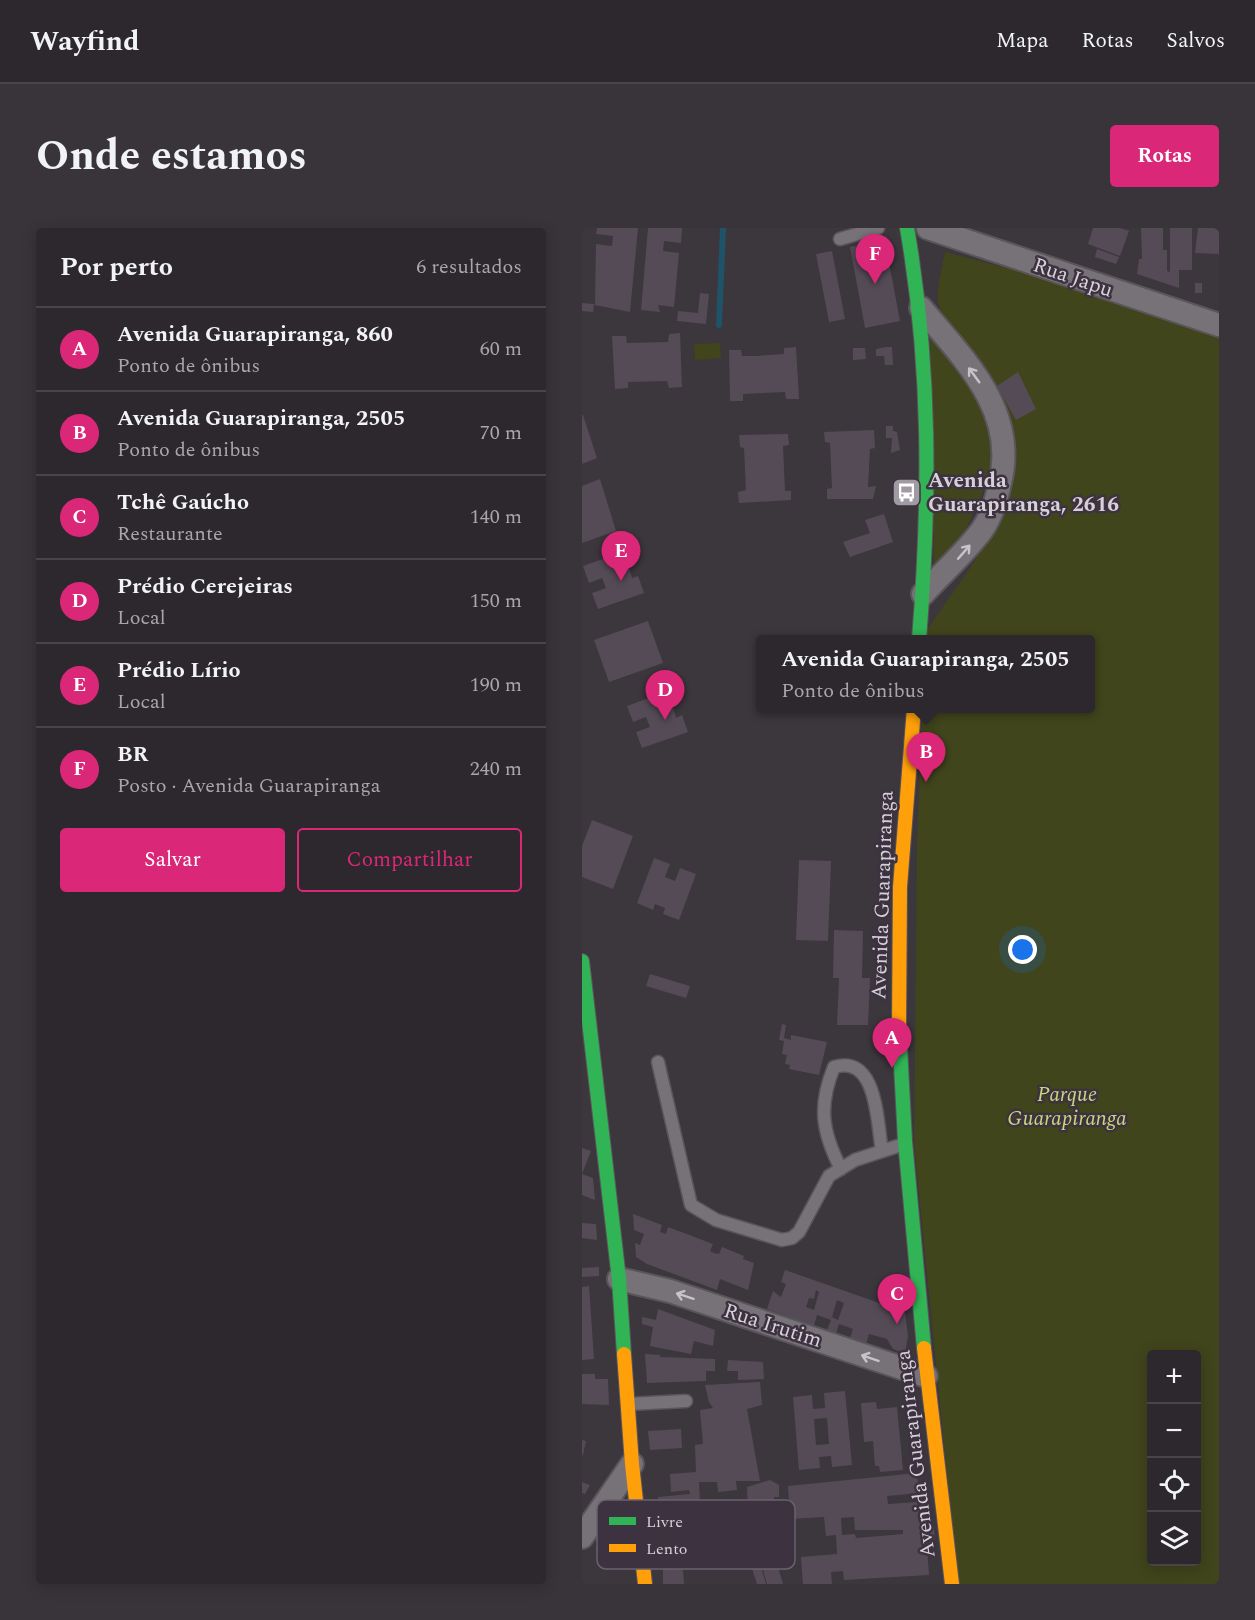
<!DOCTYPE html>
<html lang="pt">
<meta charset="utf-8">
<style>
:root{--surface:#2d282e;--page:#39343a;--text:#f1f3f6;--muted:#a7a6aa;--line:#48444a;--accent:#db2777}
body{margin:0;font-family:Spectral,serif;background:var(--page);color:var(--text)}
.controls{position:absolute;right:18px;bottom:18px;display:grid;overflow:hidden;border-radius:6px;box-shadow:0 3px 15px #0003}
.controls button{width:54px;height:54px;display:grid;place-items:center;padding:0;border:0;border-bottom:2px solid var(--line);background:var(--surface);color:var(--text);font:30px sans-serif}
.you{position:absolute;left:441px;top:722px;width:21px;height:21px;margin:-15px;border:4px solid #fff;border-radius:50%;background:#1a73e8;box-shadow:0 0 0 9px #1a73e833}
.badge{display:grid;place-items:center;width:39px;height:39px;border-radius:50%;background:var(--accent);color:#fff;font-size:20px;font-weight:700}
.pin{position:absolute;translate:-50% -50px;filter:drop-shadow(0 2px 3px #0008)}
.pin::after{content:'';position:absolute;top:32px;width:21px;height:18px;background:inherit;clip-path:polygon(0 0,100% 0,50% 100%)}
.popup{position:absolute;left:174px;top:407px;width:339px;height:78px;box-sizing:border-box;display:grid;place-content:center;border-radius:6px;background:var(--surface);filter:drop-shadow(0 2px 4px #0005);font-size:20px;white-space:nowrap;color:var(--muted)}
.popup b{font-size:22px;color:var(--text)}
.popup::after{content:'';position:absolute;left:50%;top:100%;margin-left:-12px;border:12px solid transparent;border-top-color:var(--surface)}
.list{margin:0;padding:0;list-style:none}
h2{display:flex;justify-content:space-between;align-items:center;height:78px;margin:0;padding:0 24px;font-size:26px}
h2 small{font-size:20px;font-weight:400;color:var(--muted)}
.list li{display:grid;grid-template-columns:39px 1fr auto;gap:18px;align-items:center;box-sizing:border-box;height:84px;padding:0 24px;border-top:2px solid var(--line)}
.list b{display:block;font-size:22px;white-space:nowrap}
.list p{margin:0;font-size:20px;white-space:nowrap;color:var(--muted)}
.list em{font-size:20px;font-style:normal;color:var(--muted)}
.actions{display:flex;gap:12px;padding:18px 24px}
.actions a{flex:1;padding:14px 0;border:2px solid var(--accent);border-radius:6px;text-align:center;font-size:21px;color:var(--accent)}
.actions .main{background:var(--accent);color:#fff}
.icon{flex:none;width:33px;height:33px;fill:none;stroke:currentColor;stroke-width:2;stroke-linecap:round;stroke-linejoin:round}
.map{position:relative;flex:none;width:637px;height:1356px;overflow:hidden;border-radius:6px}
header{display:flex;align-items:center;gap:36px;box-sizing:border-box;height:84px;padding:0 30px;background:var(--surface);border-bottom:2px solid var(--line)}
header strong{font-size:28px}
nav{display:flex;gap:33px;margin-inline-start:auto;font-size:21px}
.intro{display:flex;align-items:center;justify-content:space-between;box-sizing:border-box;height:144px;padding:0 36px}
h1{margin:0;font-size:42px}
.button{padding:15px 27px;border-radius:6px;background:var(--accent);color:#fff;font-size:21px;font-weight:700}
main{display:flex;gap:36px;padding:0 36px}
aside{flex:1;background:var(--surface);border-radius:6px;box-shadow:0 3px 15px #0003}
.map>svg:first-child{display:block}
.green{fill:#40451c;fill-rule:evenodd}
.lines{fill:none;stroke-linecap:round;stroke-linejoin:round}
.stream{stroke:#1f536a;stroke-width:6}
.building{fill:#554b57;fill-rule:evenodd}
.lane-casing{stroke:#5a545b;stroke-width:15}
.street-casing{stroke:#5a545b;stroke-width:26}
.fast-casing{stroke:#5a545b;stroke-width:16}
.slow-casing{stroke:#5a545b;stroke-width:16}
.lane{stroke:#777278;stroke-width:12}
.street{stroke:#777278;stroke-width:22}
.fast{stroke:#30b455;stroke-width:14}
.slow{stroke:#ff9f0a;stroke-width:14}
.oneway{stroke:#c8c2ca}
.labels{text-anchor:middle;stroke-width:5;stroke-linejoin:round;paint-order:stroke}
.street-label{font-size:21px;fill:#d6d0d9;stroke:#3d3340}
.poi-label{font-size:21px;font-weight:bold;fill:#d6d0d9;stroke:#3d3340;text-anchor:start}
.park-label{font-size:21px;font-style:italic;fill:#c9d77a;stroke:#3d3340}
.key{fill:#3d3340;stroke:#6b626e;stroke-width:1.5}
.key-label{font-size:16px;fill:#d6d0d9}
</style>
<header>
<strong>Wayfind</strong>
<nav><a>Mapa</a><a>Rotas</a><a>Salvos</a></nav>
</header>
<div class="intro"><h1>Onde estamos</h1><a class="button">Rotas</a></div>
<main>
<aside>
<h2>Por perto<small>6 resultados</small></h2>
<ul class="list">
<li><span class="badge">A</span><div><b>Avenida Guarapiranga, 860</b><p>Ponto de ônibus</p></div><em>60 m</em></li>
<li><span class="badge">B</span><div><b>Avenida Guarapiranga, 2505</b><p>Ponto de ônibus</p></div><em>70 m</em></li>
<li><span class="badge">C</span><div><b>Tchê Gaúcho</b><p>Restaurante</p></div><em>140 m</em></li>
<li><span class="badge">D</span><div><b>Prédio Cerejeiras</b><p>Local</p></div><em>150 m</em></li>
<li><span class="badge">E</span><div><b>Prédio Lírio</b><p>Local</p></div><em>190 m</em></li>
<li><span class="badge">F</span><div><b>BR</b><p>Posto · Avenida Guarapiranga</p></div><em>240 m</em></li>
</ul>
<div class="actions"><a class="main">Salvar</a><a>Compartilhar</a></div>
</aside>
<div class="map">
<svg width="637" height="1356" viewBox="0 0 637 1356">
<rect width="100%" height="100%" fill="#3c363d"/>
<path class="green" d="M363,24L637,95V1356H376L332,915L335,614L340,481L509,480V412H339C365,368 429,294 433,245C437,211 425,172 405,145C392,127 360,96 356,74C354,62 361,36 363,24ZM570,1126H614V1334H570Z
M348,104L405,174L413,238L377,316L352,342Z
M138,115L139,130L113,132L112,116Z"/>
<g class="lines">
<path class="stream" d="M137,97L141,0"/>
</g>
<path class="building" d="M15,0H56L48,84L13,77L14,16L30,18L31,8L14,6Z
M66,0H100L99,15L82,13L81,23L97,25L92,79L76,77L78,84L59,82Z
M511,0H538L547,3L538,28L506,16Z
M559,0H581V22H585V43L588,44V0H610V42H597V60L555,46L557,31H560Z
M616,0H637V26L613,25Z
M303,13L318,93L283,100L268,19Z
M515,21L537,29L534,36L513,29Z
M250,23L263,91L247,94L234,26Z
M613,55H620V65H613Z
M118,65L127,66L124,96L95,93L96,83L116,85Z
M0,75L12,76L11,84L0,83Z
M98,105L100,159L87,160L85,153L46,154V160L33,161L30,108H44L45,115L86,114L87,106Z
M214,119L217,171H204L203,164L161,166V173H148L147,122H159L160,128H174L202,126V120Z
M304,119H310L311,137H303L302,128H294V121Z
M271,120H283L284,131L271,132Z
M436,144L454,181L434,192L415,158Z
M1,187L15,230L0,236V187Z
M304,198H311V203L315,204L318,222L309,225L310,210H304Z
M292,202L293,220L288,221L286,259L294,258L291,271H245V261L250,260L248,215L243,214L242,204Z
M206,206L207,217L201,218L203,263H209V272L157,275L156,264L164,262L162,220L158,219L157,207Z
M18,251L34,303L0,315V258Z
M302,286L311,314L268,329L261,314L288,305L283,292Z
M46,322L52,338L47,340L50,350L56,348L62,365L16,381L10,365L24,360L20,350L7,355L1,338Z
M66,393L81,435L27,454L12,412Z
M91,461L96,477L91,479L94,490L100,487L106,504L60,520L54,504L68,499L64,489L51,494L45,478Z
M10,592L51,608L31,661L0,649V618Z
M72,630L88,636L83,649L93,653L98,640L114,646L97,692L81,686L83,680L73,676L71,682L55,675Z
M217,632L249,633L246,713L214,712Z
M252,702L281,703L280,750H288L286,797H255L257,750H251Z
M68,746L108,758L104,770L64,758Z
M200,796L204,797L202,810L209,812V807L245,814L237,847L207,841L208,837L203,836L205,827L200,826L202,813L197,812Z
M0,920L9,923L0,946Z
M0,946L11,950L13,972L0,967Z
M51,986L80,997L78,1004L84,1006L86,999L131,1016L128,1023L132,1025L137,1026L140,1019L162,1028L161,1031L172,1035L166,1062L138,1051L135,1062L65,1036L54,1029L53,1015L58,1017L62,1006L52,1002Z
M0,995L14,996L15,1012L0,1010Z
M17,1039V1048L0,1049V1040Z
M203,1042L323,1084L326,1108L323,1125L311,1121L305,1111L287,1106L284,1116L268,1110L271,1101L257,1096L254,1106L245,1102L249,1092L235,1087L232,1098L185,1081L191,1063L199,1069L204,1056L199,1054ZM234,1062L237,1064L232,1082L224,1079L227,1070L232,1071ZM255,1072L262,1075L256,1092L250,1089Z
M7,1058L12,1131L0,1132V1059Z
M76,1081L133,1102L131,1118L112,1113L109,1126L68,1118L71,1099L60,1096V1089L74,1092Z
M63,1126L78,1127V1129L133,1131V1143H124V1153L65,1155Z
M146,1132L181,1134L182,1151L156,1152V1143H145Z
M0,1146H13V1151H26L27,1177L0,1176Z
M178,1154L180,1177L165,1181L178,1253H154L155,1262L136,1264L135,1254H117L118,1277L77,1281L76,1269L108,1266L107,1262L89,1264L88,1246L114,1244L113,1217L121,1216L118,1182L131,1180L127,1174L123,1157Z
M263,1163L270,1237L250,1239L249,1228L237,1229L238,1240L217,1242L211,1169L230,1167L231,1181L243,1180L242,1165ZM245,1190L247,1216L234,1217L232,1191Z
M294,1174L295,1181L315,1179L321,1242L298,1244L297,1238H293L291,1213L282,1214L279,1175Z
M99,1201L100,1220L68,1222L66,1203Z
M0,1212L4,1213L1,1227H0Z
M335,1245L337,1265L305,1268L306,1276L335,1274L336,1283L343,1282L344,1299H352L353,1318H345L347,1347L262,1352L261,1343L249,1344L250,1356H221L219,1329L255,1326L254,1307L244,1308L242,1289L208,1291L206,1258ZM272,1289L273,1302H321V1306L274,1310L273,1306L260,1307L259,1290Z
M188,1252L197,1257V1269H192L193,1279L166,1282L165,1259Z
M0,1254L8,1257L3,1266L0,1265Z
M104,1290L105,1293L130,1291L131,1305L164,1304L163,1317H142V1322H127L125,1306V1322H117V1340H97L98,1311H116V1306L95,1307L94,1303H82L81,1295Z
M176,1314H190L191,1331L177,1332Z
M123,1323H141V1336H123Z
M144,1326H155L158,1334H145Z
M194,1332L201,1356H185L179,1335Z
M81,1333H95L96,1342H101L102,1356H81Z
M178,1336L184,1356H175L169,1337Z"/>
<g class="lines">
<defs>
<path id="lane" d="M258,11L296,0
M76,834L109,977L134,992L200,1012L210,1010L217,1004L247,948L273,932L322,916
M259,941C240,904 236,878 252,839C296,826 295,896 300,923
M47,1176L104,1173"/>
<path id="street" d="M346,0L637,97
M339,80C382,131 436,183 418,255C415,270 409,289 400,302C383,325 361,344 341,366
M37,1051L88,1063L344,1148
M0,1309L50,1236"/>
<path id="fast" d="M325,0C349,138 348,273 337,412
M0,733L37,1051L42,1126
M317,800L323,913L342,1120"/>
<path id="slow" d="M317,800L318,659L332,480
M342,1120L370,1356
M42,1126L50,1236L63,1356"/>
</defs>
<use href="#lane" class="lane-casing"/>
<use href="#street" class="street-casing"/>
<use href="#fast" class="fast-casing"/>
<use href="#slow" class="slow-casing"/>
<use href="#lane" class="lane"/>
<use href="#street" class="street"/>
<use href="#fast" class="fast"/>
<use href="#slow" class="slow"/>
</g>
<defs><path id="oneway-shaft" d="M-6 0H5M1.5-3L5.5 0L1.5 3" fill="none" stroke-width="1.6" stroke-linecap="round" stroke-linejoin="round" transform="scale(1.5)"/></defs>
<g class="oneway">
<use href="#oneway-shaft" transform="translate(392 147) rotate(-126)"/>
<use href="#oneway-shaft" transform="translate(382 324) rotate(-49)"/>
<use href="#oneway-shaft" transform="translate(103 1068) rotate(-162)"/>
<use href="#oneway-shaft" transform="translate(288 1130) rotate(-161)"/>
</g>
<defs>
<symbol id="bus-square" viewBox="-11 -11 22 22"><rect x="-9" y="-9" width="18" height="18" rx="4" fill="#a09aa2" stroke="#3d3340"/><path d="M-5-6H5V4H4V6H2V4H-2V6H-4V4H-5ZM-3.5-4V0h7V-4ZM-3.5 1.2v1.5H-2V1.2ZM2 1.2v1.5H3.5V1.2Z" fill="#fff"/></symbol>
</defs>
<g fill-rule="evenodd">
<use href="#bus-square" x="308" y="248" width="33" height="33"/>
</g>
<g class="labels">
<g class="street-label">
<text transform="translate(491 49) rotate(19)" y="7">Rua Japu</text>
<text transform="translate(300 667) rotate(-88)" y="7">Avenida Guarapiranga</text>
<text transform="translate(191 1097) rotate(18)" y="7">Rua Irutim</text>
<text transform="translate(333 1226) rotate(-97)" y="7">Avenida Guarapiranga</text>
</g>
<g class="poi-label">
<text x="346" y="259">Avenida<tspan x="346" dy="24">Guarapiranga, 2616</tspan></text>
</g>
<g class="park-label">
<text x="485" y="873">Parque<tspan x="485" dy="24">Guarapiranga</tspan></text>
</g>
</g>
<rect x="15" y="1272" width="198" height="69" rx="9" class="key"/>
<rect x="27" y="1289" width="27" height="8" fill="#30b455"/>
<rect x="27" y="1316" width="27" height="8" fill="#ff9f0a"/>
<g class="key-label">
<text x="64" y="1299">Livre</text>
<text x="64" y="1326">Lento</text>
</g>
</svg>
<div class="controls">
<button>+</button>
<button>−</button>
<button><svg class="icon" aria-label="locate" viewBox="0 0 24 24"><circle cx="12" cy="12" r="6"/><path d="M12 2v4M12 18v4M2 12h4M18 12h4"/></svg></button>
<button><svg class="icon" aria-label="layers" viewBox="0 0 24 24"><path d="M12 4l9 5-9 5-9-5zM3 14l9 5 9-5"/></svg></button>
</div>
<div class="you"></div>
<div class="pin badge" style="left:310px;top:840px">A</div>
<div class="pin badge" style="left:344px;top:554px">B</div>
<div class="popup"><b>Avenida Guarapiranga, 2505</b>Ponto de ônibus</div>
<div class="pin badge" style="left:315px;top:1096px">C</div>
<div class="pin badge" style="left:83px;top:492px">D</div>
<div class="pin badge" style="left:39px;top:353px">E</div>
<div class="pin badge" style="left:293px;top:56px">F</div>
</div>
</main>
